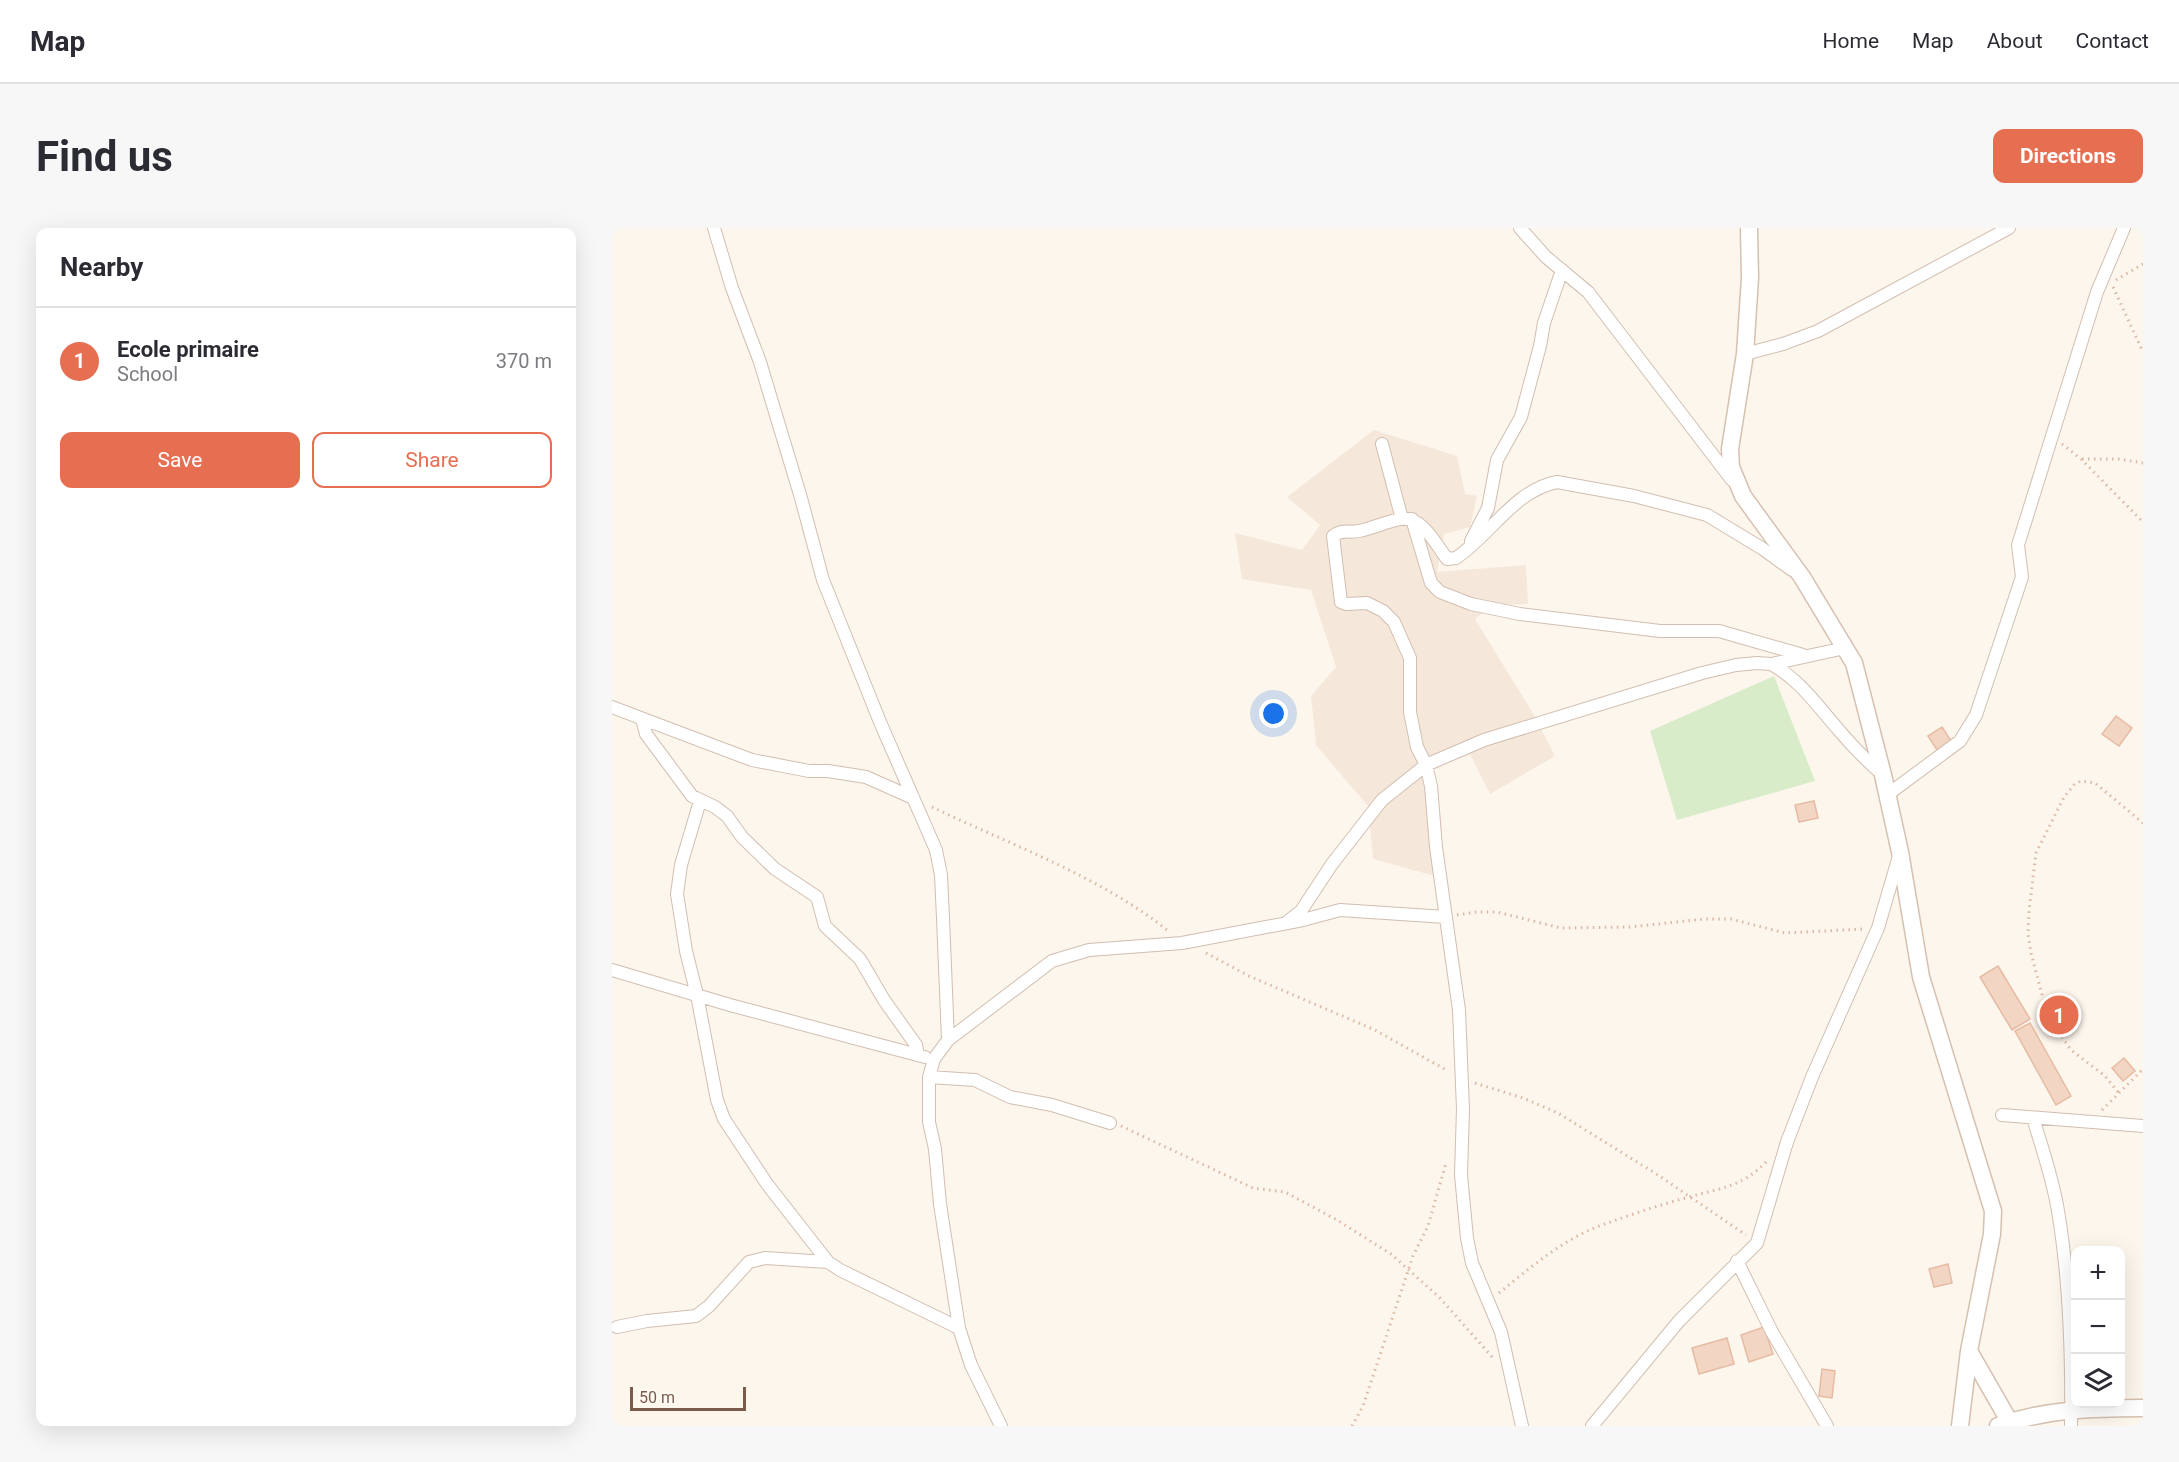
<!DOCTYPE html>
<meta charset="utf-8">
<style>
:root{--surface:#fff;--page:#f7f7f7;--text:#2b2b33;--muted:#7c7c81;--line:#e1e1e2;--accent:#e76f51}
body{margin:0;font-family:Roboto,sans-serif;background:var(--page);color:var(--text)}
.controls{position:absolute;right:18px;bottom:18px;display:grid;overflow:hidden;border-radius:12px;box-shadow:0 6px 24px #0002}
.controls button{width:54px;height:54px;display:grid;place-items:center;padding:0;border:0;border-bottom:2px solid var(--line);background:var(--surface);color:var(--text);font:30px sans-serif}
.scale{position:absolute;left:18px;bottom:15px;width:116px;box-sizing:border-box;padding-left:6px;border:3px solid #7a5c4d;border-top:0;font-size:16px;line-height:21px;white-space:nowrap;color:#7a5c4d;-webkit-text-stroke:4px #fffaf3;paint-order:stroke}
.you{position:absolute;left:662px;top:486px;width:21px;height:21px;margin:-15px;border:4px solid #fff;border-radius:50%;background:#1a73e8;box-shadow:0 0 0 9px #1a73e833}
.badge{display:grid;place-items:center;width:39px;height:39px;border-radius:50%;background:var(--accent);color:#fff;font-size:20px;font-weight:700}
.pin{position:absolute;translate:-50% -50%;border:3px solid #fff;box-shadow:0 2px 6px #0006}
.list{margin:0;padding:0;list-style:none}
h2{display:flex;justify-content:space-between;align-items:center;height:78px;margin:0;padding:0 24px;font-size:26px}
h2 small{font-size:20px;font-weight:400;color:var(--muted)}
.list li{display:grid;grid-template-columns:39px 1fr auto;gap:18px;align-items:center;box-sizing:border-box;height:108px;padding:0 24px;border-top:2px solid var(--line)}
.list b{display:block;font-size:22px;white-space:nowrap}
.list p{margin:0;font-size:20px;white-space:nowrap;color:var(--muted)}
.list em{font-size:20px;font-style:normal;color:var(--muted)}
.actions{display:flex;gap:12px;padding:18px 24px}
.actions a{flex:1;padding:14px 0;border:2px solid var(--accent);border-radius:12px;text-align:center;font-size:21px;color:var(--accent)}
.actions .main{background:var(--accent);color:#fff}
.icon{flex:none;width:33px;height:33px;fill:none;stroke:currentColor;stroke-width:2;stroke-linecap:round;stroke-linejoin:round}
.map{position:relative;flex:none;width:1531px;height:1198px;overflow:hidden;border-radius:12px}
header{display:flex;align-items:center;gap:36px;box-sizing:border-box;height:84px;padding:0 30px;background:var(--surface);border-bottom:2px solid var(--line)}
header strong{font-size:28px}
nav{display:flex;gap:33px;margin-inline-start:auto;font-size:21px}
.intro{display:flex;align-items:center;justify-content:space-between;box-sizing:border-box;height:144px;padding:0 36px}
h1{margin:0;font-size:42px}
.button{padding:15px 27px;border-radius:12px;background:var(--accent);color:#fff;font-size:21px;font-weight:700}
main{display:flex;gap:36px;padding:0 36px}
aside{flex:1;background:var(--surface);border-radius:12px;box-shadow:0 6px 24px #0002}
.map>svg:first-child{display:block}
.residential{fill:#f5e8da}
.green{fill:#d8ecc9}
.building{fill:#f3d5c3;stroke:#e6bba3;stroke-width:1.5}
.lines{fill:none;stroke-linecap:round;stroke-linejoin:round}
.street-casing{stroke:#d1beb0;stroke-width:14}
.secondary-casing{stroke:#d6c0b0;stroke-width:19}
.path{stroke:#d9b8a5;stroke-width:3;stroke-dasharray:1.5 4.5;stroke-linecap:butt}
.street{stroke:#fff;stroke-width:12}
.secondary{stroke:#fff;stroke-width:16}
</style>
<header>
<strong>Map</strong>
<nav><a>Home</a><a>Map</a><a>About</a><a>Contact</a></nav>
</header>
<div class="intro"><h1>Find us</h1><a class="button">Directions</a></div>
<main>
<aside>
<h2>Nearby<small></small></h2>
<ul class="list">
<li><span class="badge">1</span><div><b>Ecole primaire</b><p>School</p></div><em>370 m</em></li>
</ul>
<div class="actions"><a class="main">Save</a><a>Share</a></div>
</aside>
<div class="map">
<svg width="1531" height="1198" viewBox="0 0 1531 1198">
<rect width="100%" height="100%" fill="#fdf6ec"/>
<path class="residential" d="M762,202L845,228L853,266L865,268L858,299L832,306L825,344L914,337L916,376L881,377L863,391L919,482L943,528L878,566L858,526L814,544L830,650L761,631L756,578L704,517L699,468L724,439L699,362L630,351L623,305L690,322L708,297L675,269Z"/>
<path class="green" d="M1162,448L1203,553L1065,592L1038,503Z"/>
<path class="building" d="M1504,488L1520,500L1507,518L1490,506Z
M1330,499L1339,513L1325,522L1316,508Z
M1202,573L1206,590L1187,594L1183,577Z
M1386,738L1418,791L1400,802L1368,749Z
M1418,795L1459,868L1444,877L1403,803Z
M1512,830L1523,843L1511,853L1500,840Z
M1336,1036L1340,1055L1322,1059L1317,1041Z
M1152,1099L1161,1126L1137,1134L1129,1107Z
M1115,1110L1122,1136L1087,1146L1080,1120Z
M1210,1141L1223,1143L1220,1170L1207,1168Z"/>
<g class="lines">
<defs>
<path id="street" d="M102,0L120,60L148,134L189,270L211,352L268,494L324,622L329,647L331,690L336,812L322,831L317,849V894L323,921L328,976L347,1100L359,1137L389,1198
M908,0L934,29L976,64L1120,252
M1133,126L1171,116L1206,103L1397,0
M770,216L790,291
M800,291L819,355L828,364L859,376L908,386L1048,403H1107L1191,427
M859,313L876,280L885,232L909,189L928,118L932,95L950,42
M1159,436C1187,451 1204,476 1225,500C1239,517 1254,532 1270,546
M0,479L140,532L197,543H216L254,549L299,569
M30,491L34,506L80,568L103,579L115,588L130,609L163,641L205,669L213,698L248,731L272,772L304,817L306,827
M1275,567L1348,513L1364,487L1410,349L1406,317L1485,64L1512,0
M88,573L69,637L65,666L74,723L85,767L105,872L112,891L155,956L216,1034L228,1042L347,1100
M674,695L689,683L720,636L770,572L814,537L872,512L1090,445L1124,437L1145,435L1159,436L1233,420
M0,742L118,777L313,829
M336,812L440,733L477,722L570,715L691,692L728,682L834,689
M317,849L363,852L398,869L440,877L498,895
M1390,887L1531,898
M1421,890C1430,920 1441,951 1446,983C1458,1054 1460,1126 1459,1198
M1125,1033L1160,1104L1215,1198
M5,1099L35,1093L84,1088L97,1078L137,1034L153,1030L216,1034
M910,1198L889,1104L860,1035L855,1010L849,947L851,881L847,782L824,619L819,558L814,537L805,519L798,484V430L782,394L771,383L755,375L734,376L729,374L721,308C729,301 737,305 747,303C761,300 774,294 788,291C809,287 824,316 835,331L844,330C878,307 903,262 945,254L1022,268L1095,287L1151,321L1180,342
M980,1198L1067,1093L1145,1015L1175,914L1200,849L1266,700L1287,628"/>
<path id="secondary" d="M1137,0L1138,50L1133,126L1118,221L1119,239L1131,268L1190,349L1242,435L1271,547L1288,624L1309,749L1381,983L1380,1006L1357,1123L1348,1198
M1357,1123L1400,1198
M1386,1198C1434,1181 1481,1180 1531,1180"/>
</defs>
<use href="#street" class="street-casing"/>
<use href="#secondary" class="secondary-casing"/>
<path class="path" d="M1504,52L1531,36
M1501,59L1531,124
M1450,216L1469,231L1531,294
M1470,231H1506L1531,235
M320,579C397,616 489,649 555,702
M845,687L865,684H885L949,700L1018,699L1092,691H1119L1173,705L1251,701
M594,725L637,748L763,802L836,843
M863,855L911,870L946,885L1046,947L1134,1007
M1506,864L1493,848L1459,822L1439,793L1432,774L1419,725L1416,706L1417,683L1424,625L1452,569L1462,557L1469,553L1483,555L1531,595
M1490,882L1531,841
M509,898L641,960L673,964L725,992L779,1026L828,1070L881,1130
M887,1065C918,1040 951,1011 990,997C1018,987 1047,977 1077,969C1109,960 1130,959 1154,934
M740,1198L751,1178L801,1028L816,998L834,935"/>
<use href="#street" class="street"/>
<use href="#secondary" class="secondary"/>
</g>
</svg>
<div class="controls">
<button>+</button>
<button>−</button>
<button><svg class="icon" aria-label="layers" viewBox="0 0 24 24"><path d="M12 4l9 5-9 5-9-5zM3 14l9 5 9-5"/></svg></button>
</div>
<div class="scale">50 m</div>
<div class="you"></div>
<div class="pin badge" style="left:1447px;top:787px">1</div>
</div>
</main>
